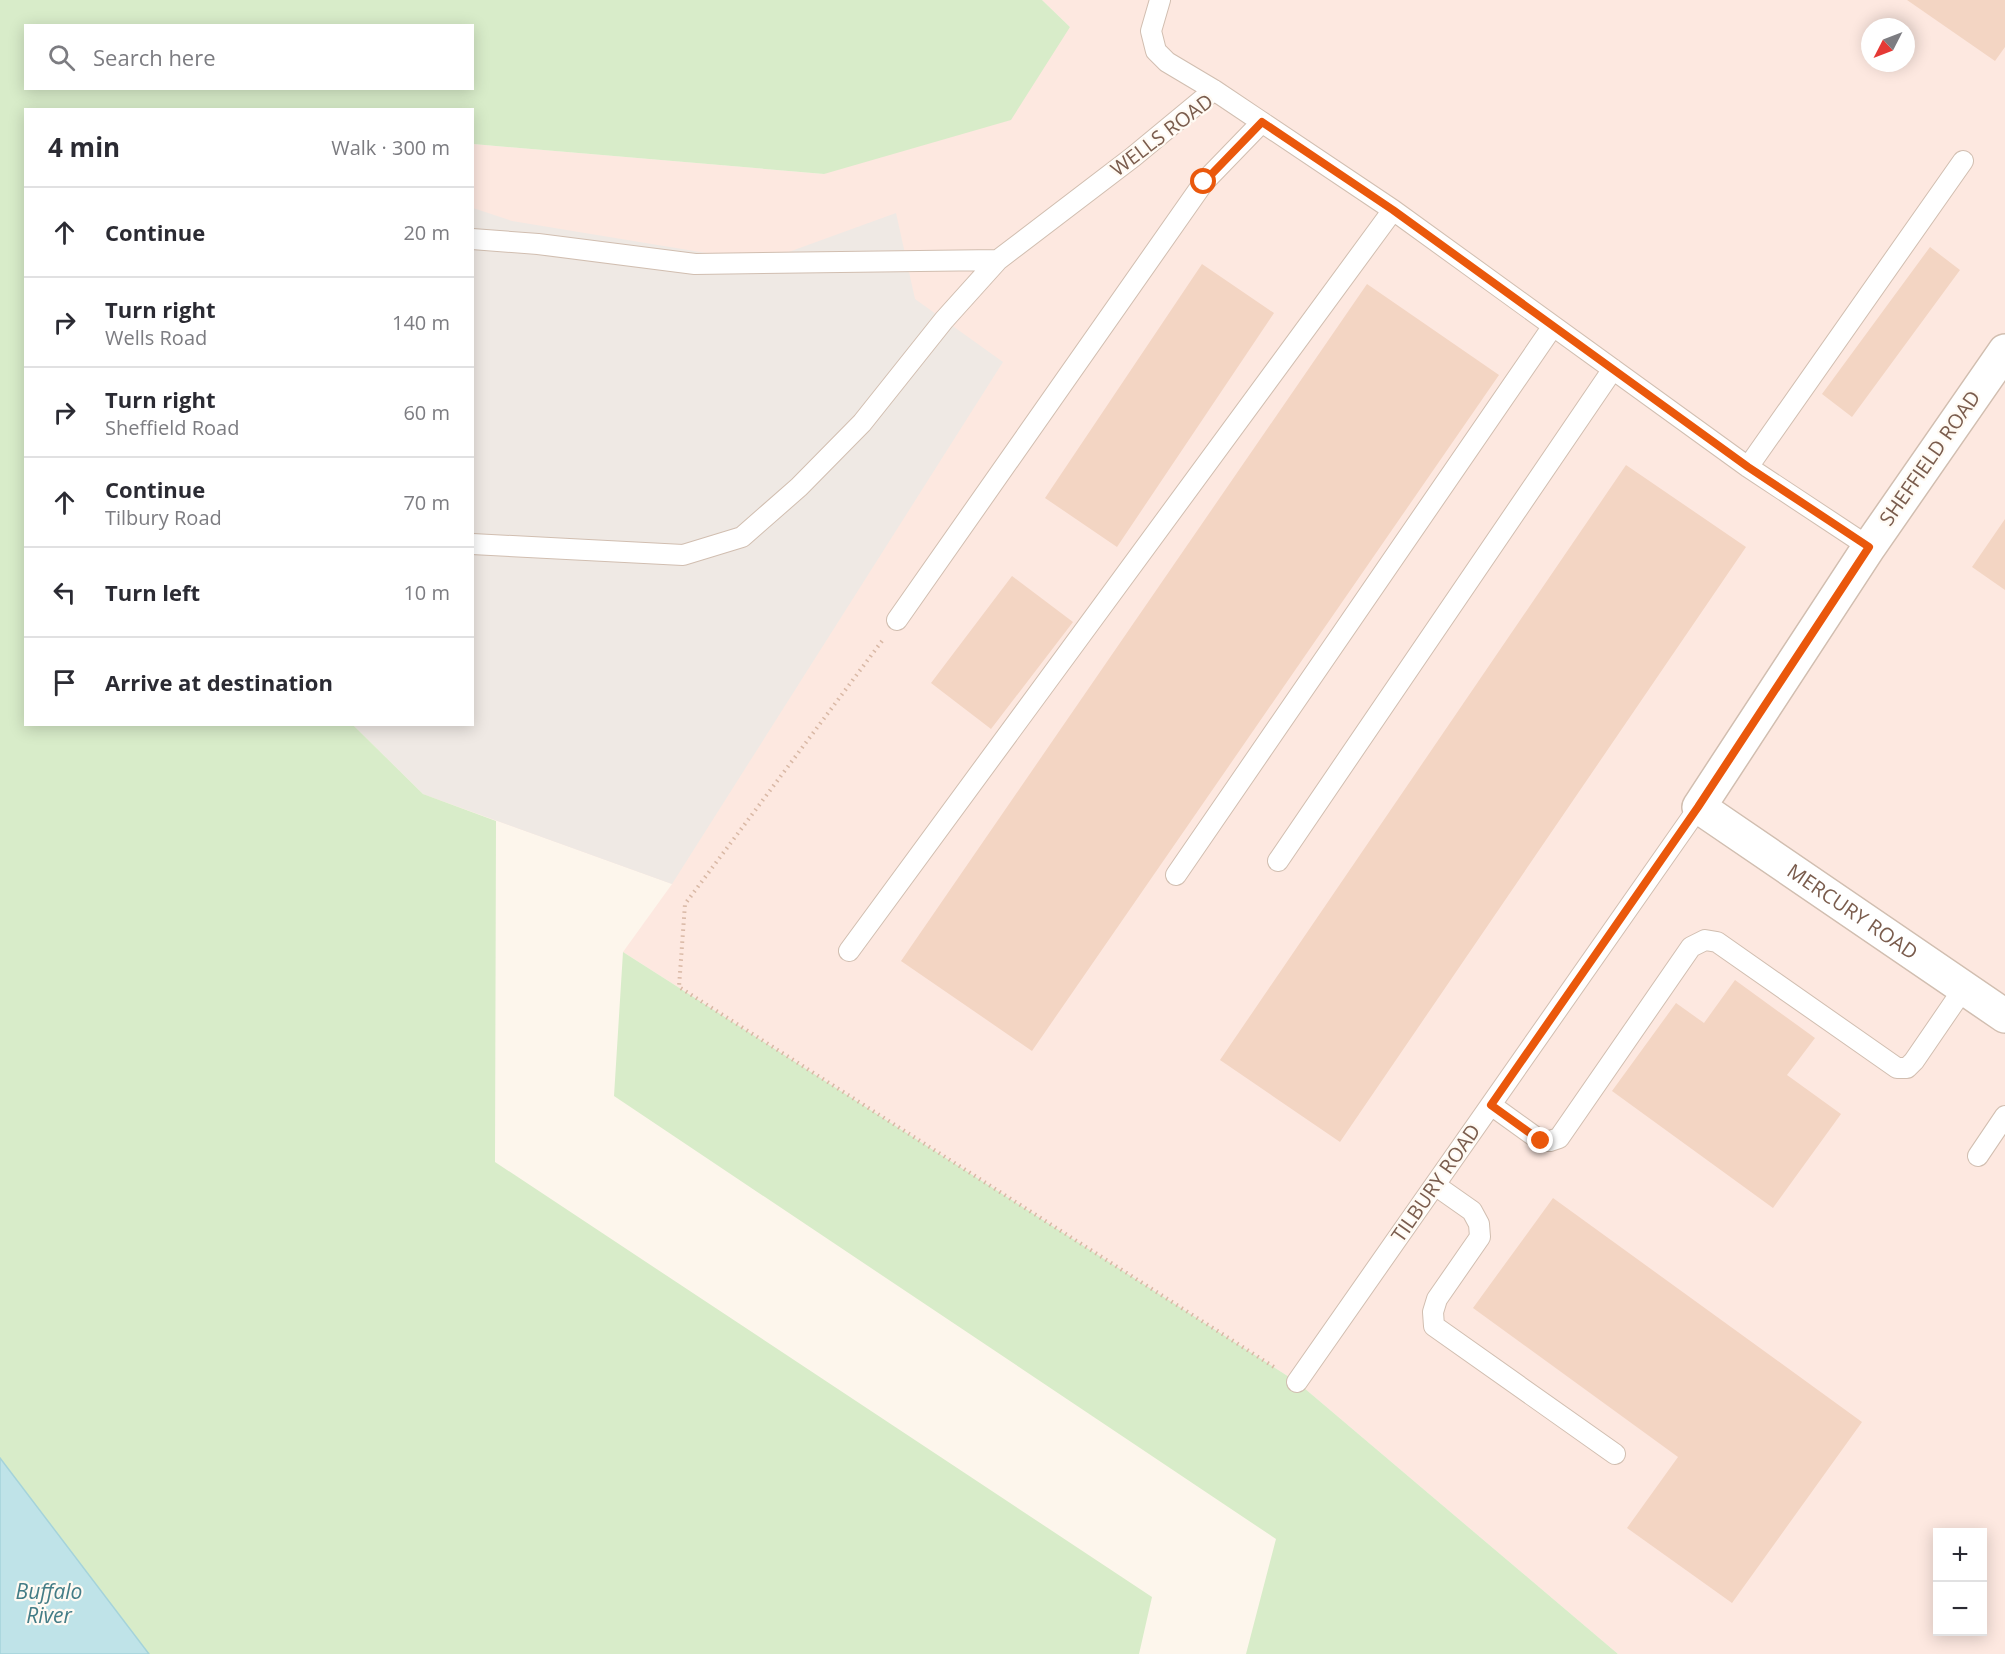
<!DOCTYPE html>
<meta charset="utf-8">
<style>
:root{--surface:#fff;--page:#f2f2f3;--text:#2b2b33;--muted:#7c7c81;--line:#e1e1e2}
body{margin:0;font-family:"Open Sans",sans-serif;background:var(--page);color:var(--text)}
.controls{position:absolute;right:18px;bottom:18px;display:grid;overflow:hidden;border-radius:0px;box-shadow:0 3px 15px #0003}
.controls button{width:54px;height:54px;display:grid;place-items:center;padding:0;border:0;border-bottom:2px solid var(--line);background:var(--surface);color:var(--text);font:30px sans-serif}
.compass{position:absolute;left:1861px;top:18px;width:54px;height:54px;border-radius:50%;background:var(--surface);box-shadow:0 3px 15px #0003;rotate:228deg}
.stop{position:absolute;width:18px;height:18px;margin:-14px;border:4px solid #ea580c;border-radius:50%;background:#fff}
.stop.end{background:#ea580c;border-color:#fff;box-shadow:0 2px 6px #0008}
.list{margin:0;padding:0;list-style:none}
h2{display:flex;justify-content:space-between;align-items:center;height:78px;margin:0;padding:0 24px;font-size:26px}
h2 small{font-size:20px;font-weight:400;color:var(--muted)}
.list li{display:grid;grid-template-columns:39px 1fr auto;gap:18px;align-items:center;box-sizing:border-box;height:90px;padding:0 24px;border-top:2px solid var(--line)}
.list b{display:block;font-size:22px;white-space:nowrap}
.list p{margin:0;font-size:20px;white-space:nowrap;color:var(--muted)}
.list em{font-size:20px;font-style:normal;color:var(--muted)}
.icon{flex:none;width:33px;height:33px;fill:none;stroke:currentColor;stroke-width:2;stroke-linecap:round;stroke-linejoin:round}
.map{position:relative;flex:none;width:2005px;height:1654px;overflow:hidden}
.search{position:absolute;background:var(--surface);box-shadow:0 3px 15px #0003;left:24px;top:24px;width:450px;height:66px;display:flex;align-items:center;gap:15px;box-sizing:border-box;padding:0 21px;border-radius:0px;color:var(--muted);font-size:22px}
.panel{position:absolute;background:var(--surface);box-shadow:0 3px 15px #0003;left:24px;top:108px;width:450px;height:618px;border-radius:0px}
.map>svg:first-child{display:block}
.commercial{fill:#fde8e0;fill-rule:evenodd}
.industrial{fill:#efe9e4}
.green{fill:#d8ecc9;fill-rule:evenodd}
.water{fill:#bfe3e8;stroke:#a5d3da;stroke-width:1.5}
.building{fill:#f3d5c3}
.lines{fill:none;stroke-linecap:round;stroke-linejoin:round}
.service-casing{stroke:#d1beb0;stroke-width:22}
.minor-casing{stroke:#d1beb0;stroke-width:36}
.path{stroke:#d9b8a5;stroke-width:4;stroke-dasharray:1.5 4.5;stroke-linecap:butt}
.service{stroke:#fff;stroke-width:20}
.minor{stroke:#fff;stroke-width:33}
.route{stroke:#ea580c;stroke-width:8}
.labels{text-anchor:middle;stroke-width:4.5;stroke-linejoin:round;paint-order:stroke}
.street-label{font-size:20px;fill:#7a5c4d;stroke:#fffaf3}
.water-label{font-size:21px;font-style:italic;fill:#437c86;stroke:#fffaf3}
</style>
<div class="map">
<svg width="2005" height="1654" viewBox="0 0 2005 1654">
<rect width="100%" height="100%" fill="#fdf6ec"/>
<path class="commercial" d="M1042,0H2005V1654H1618L1297,1382L623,952L672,884L423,794L472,724L473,144L824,174L1070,27ZM1870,27H1906V63H1870ZM1938,1532H1982V1632H1938Z"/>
<path class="industrial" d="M473,208L512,221L761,262L896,213L915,299L1003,362L672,884L423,794L353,725L472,724Z"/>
<path class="green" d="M0,0H1042L1070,27L1011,120L824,174L473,144L472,110H26V724L353,725L423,794L496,821L495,1162L1152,1597L1139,1654H149L0,1458ZM26,26H472V88H26Z
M623,952L1297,1382L1618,1654H1246L1276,1539L614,1096Z"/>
<path class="water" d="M0,1458L149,1654H0Z"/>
<path class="building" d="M1907,0H2005V47L1995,61Z
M1930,247L1960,270L1852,417L1822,394Z
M1202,264L1274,313L1117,547L1045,498Z
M1367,284L1499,375L1032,1051L901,961Z
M1626,465L1746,547L1340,1142L1220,1060Z
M2005,519V590L1972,567Z
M1012,576L1073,622L991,729L931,683Z
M1735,980L1815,1038L1787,1075L1841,1114L1773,1208L1612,1091L1676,1003L1704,1023Z
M1553,1198L1862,1422L1732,1603L1627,1528L1678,1457L1473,1308Z"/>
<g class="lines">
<defs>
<path id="service" d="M1160,0L1151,31L1156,51L1167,62L1214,90L1393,210L1748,467L1869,547
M472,239L538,244L695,264L998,260
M1748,467L1963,161
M472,544L683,555L742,537L799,487L862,423L944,320L998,260L1133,157L1214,90
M897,620L1204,182L1262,122
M1278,861L1613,369
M1176,875L1553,326
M849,951L1393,210
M1491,1105L1541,1141H1550L1559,1138L1691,947L1705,940L1717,942L1897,1068H1907L1914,1061L1964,988
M1978,1156L2005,1116
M1435,1185L1472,1211L1479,1224L1480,1237L1437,1299L1433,1312L1434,1326L1615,1454
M1297,1382L1699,807"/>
<g id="minor">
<path id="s1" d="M2005,351L1869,547L1699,807L2005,1016"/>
</g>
</defs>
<use href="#service" class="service-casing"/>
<use href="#minor" class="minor-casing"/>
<path class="path" d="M882,641L685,904L679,987L1274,1367"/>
<use href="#service" class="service"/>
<use href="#minor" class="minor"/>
</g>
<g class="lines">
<path class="route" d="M1204,182L1262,122L1393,210L1748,467L1869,547L1698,807L1491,1105L1541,1141"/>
</g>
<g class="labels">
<g class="street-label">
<text transform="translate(1162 135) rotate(-37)" y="7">WELLS ROAD</text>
<text transform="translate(1930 458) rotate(-55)" y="7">SHEFFIELD ROAD</text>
<text dy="7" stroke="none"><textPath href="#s1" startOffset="735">MERCURY ROAD</textPath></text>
<text transform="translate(1436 1183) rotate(-55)" y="7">TILBURY ROAD</text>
</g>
<g class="water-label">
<text x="49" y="1599">Buffalo<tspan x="49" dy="24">River</tspan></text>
</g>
</g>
</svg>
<div class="controls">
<button>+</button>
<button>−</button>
</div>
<svg class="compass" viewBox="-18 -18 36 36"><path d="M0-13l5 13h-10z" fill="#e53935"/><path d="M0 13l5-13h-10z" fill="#7c7c81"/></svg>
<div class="stop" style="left:1204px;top:182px"></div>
<div class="stop end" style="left:1541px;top:1141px"></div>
<div class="search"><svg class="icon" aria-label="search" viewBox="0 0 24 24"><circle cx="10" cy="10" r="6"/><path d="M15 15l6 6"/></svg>Search here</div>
<section class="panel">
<h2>4 min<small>Walk · 300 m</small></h2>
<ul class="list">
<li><svg class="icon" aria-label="ahead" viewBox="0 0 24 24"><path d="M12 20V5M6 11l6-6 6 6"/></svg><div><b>Continue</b></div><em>20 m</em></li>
<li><svg class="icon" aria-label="right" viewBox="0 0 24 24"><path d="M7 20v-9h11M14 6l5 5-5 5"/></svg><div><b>Turn right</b><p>Wells Road</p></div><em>140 m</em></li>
<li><svg class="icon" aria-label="right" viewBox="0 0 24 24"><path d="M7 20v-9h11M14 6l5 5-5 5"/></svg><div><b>Turn right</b><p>Sheffield Road</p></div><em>60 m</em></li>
<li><svg class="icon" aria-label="ahead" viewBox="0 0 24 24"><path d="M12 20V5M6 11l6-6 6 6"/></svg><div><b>Continue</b><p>Tilbury Road</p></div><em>70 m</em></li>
<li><svg class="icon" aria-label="left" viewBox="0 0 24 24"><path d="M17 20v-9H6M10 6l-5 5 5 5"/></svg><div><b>Turn left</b></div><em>10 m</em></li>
<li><svg class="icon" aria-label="arrive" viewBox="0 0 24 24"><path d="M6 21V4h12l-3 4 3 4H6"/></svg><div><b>Arrive at destination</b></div></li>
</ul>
</section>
</div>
